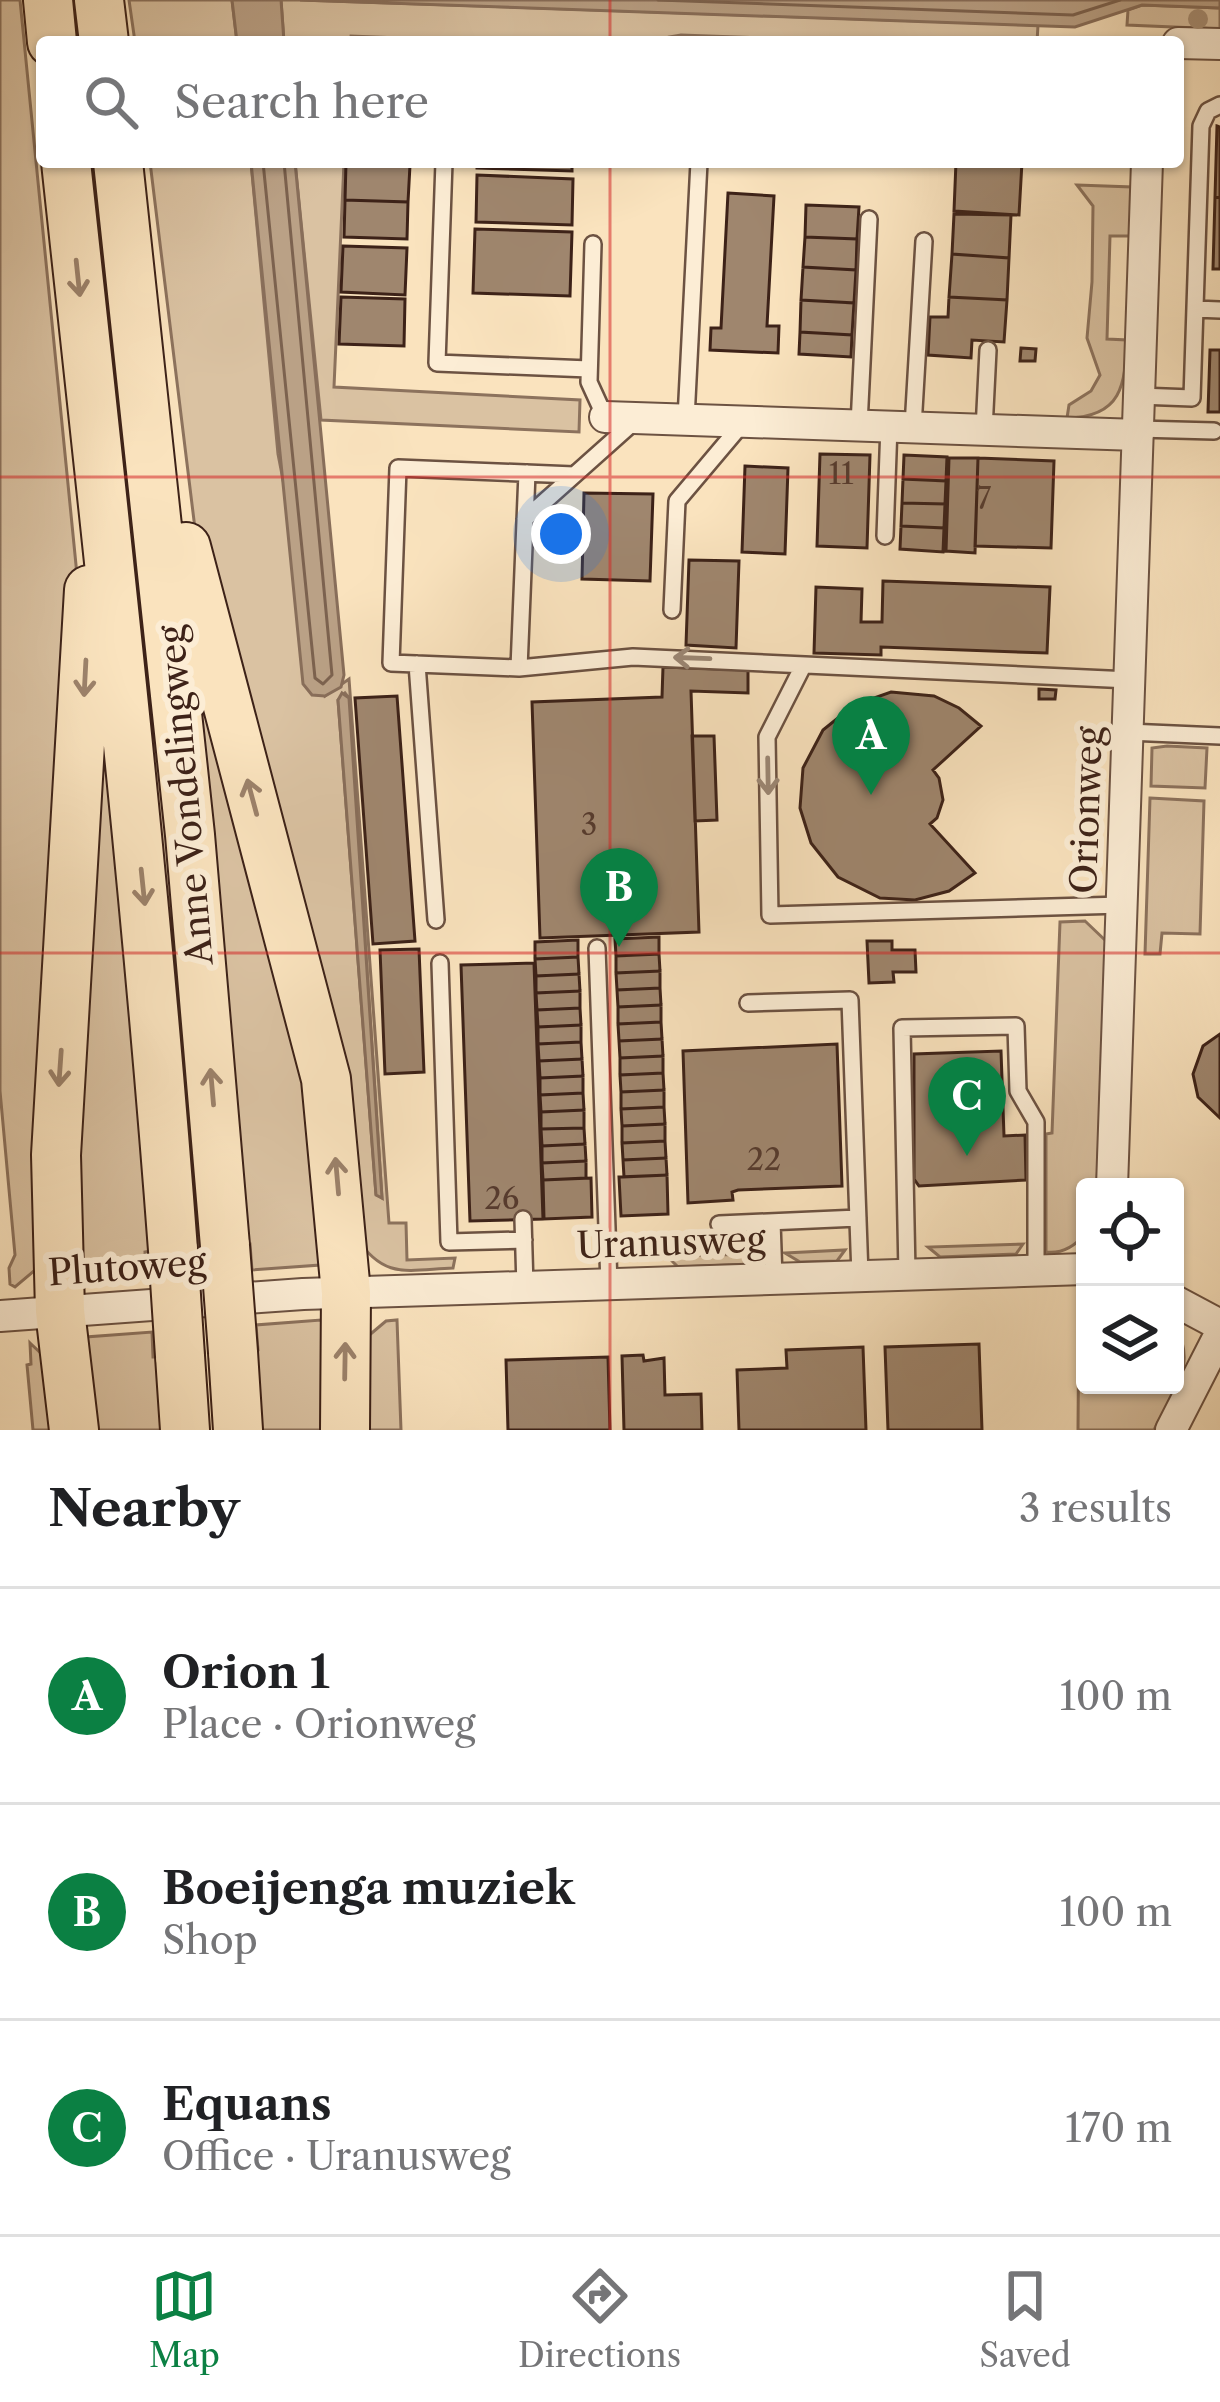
<!DOCTYPE html>
<meta charset="utf-8">
<style>
:root{--surface:#fff;--page:#f6f6f6;--text:#202124;--muted:#757577;--line:#e0e0e0;--accent:#0b8043}
body{margin:0;font-family:"Libre Caslon Text",serif;background:var(--page);color:var(--text)}
.controls{position:absolute;right:36px;bottom:36px;display:grid;overflow:hidden;border-radius:12px;box-shadow:0 3px 9px #0004}
.controls button{width:108px;height:108px;display:grid;place-items:center;padding:0;border:0;border-bottom:3px solid var(--line);background:var(--surface);color:var(--text);font:60px sans-serif}
.you{position:absolute;left:561px;top:534px;width:42px;height:42px;margin:-30px;border:9px solid #fff;border-radius:50%;background:#1a73e8;box-shadow:0 0 0 18px #1a73e833}
.badge{display:grid;place-items:center;width:78px;height:78px;border-radius:50%;background:var(--accent);color:#fff;font-size:39px;font-weight:700}
.pin{position:absolute;translate:-50% -99px;filter:drop-shadow(0 3px 6px #0008)}
.pin::after{content:'';position:absolute;top:63px;width:42px;height:36px;background:inherit;clip-path:polygon(0 0,100% 0,50% 100%)}
.list{margin:0;padding:0;list-style:none}
h2{display:flex;justify-content:space-between;align-items:center;height:156px;margin:0;padding:0 48px;font-size:51px}
h2 small{font-size:39px;font-weight:400;color:var(--muted)}
.list li{display:grid;grid-template-columns:78px 1fr auto;gap:36px;align-items:center;box-sizing:border-box;height:216px;padding:0 48px;border-top:3px solid var(--line)}
.list b{display:block;font-size:45px;white-space:nowrap}
.list p{margin:0;font-size:39px;white-space:nowrap;color:var(--muted)}
.list em{font-size:39px;font-style:normal;color:var(--muted)}
.icon{flex:none;width:66px;height:66px;fill:none;stroke:currentColor;stroke-width:2;stroke-linecap:round;stroke-linejoin:round}
.map{position:relative;flex:none;width:1220px;height:1430px;overflow:hidden}
.search{position:absolute;background:var(--surface);box-shadow:0 3px 9px #0004;left:36px;right:36px;top:36px;height:132px;display:flex;align-items:center;gap:30px;box-sizing:border-box;padding:0 42px;border-radius:12px;color:var(--muted);font-size:45px}
.sheet{height:804px;background:var(--surface)}
nav{display:flex;justify-content:space-around;align-items:center;box-sizing:border-box;height:168px;border-top:3px solid var(--line);background:var(--surface);font-size:33px;color:var(--muted)}
nav a{display:grid;justify-items:center;gap:6px}
nav .on{color:var(--accent)}
.map>svg:first-child{display:block}
.green{fill:#dac2a2;stroke:#8c725d;stroke-width:3;fill-rule:evenodd}
.water{fill:#baa186;stroke:#886e5a;stroke-width:3}
.lines{fill:none;stroke-linecap:round;stroke-linejoin:round}
.shore{stroke:#7c624f;stroke-width:3}
.building{fill:#9f866e;stroke:#3d2218;stroke-width:3}
.lane-casing{stroke:#6c5242;stroke-width:20}
.street-casing{stroke:#6c5242;stroke-width:34}
.primary-casing{stroke:#3d2218;stroke-width:52}
.lane{stroke:#fcedd5;stroke-width:15}
.street{stroke:#fcedd5;stroke-width:30}
.primary{stroke:#fae3be;stroke-width:48}
.primary-bridge-casing{stroke:#3d2218;stroke-width:52;stroke-linecap:butt}
.primary-bridge{stroke:#fae3be;stroke-width:48}
.tree{fill:#a88f75}
.oneway{stroke:#9c826b}
.oneway2{stroke:#9c8876}
.grid{fill:none;stroke:#d62828;stroke-width:3;stroke-opacity:0.55}
.labels{text-anchor:middle;stroke-width:12;stroke-linejoin:round;paint-order:stroke}
.number-label{font-size:30px;fill:#563b2e}
.street-label{font-size:36px;fill:#3d2218;stroke:#fcedd5}
</style>
<div class="map">
<svg width="1220" height="1430" viewBox="0 0 1220 1430">
<rect width="100%" height="100%" fill="#fae3be"/>
<filter id="stains"><feTurbulence type="fractalNoise" baseFrequency=".00167" numOctaves="4"/><feColorMatrix values="0 0 0 0 .2 0 0 0 0 .09 0 0 0 0 .02 0 0 0 .5 -.17"/></filter>
<radialGradient id="worn" r=".72"><stop offset=".6" stop-color="#630" stop-opacity="0"/><stop offset="1" stop-color="#630" stop-opacity=".3"/></radialGradient>
<path class="green" d="M0,0H20L78,585L49,1021C29,1113 32,1172 41,1265L15,1287L10,1284L9,1268L15,1255L0,1091Z
M129,0H232L237,42H135Z
M281,0H300L1038,25L1037,42H879L681,35L669,37L668,42H500L351,36L350,42H284Z
M1142,5L1220,8V29L1127,25L1128,10Z
M81,162H100L207,1247L189,1248Z
M150,162H251L278,454L325,696L349,679L389,1223H406L407,1260L455,1258L453,1268C407,1270 384,1280 356,1237L197,545ZM345,693L349,698L382,1198L376,1194L338,700Z
M295,162H344L334,387L580,400L579,432L321,420Z
M1077,185L1132,187L1130,236H1110L1107,339L1127,340C1125,385 1122,417 1067,418L1069,405L1091,391L1100,375L1087,338L1092,282L1093,206Z
M181,574L310,1049L320,1265L252,1270L250,1244H241Z
M96,644L156,1250L145,1252L147,1278L83,1283L69,1217Z
M1167,746L1207,748L1205,788L1151,786L1152,748Z
M1150,798L1204,801L1200,934L1162,933L1160,954H1145Z
M1085,921L1106,941L1097,1187H1085V1234C1075,1246 1062,1254 1046,1252V1134L1052,1133L1060,922Z
M1023,1244L1016,1254L940,1257L928,1247Z
M845,1250L837,1261L800,1262L785,1253Z
M760,1254L751,1264L678,1267L667,1256Z
M1079,1292L1085,1293V1385H1175V1325C1198,1366 1173,1392 1154,1430H1078Z
M321,1320L328,1331L336,1430H253L248,1351L258,1350L256,1325Z
M397,1320L401,1430H368L367,1337L386,1321Z
M152,1332L153,1357H164L168,1430H83L86,1337Z
M30,1343L48,1360L65,1430H33L27,1365L31,1364Z"/>
<path class="water" d="M232,0H281L284,42H237Z
M300,0H1220V8L1142,5L1075,27Z
M251,162H295L344,675L341,687L325,696L312,695L303,684Z
M342,693L349,698L382,1198L376,1195L338,700Z"/>
<g class="lines">
<path class="shore" d="M658,0L1073,15L1120,0
M263,162L315,678L323,684L332,675L284,162"/>
</g>
<path class="building" d="M1217,126L1220,127V198L1215,197Z
M346,162H410V165Z
M477,162H572V171L477,168Z
M956,162H1022L1019,215L954,211Z
M346,163L410,165L408,202L345,200Z
M477,175L573,179L572,225L476,222Z
M728,193L774,196L767,326H779L778,353L710,350L711,328H721Z
M1215,197L1220,198V269H1213Z
M345,200L408,202L407,239L344,237Z
M806,205L859,207L857,239L805,237Z
M954,214L1011,215L1009,258L952,254Z
M475,229L572,232L570,296L473,293Z
M805,237L857,239L856,270L803,267Z
M343,246L407,248L405,295L341,292Z
M952,254L1009,258L1007,300L949,297Z
M803,267L856,270L854,303L801,300Z
M341,297L405,299L404,346L339,344Z
M949,297L1007,300L1004,342L972,340L971,358L928,355L930,317H948Z
M801,300L854,303L852,335L800,332Z
M800,332L852,335L851,357L799,354Z
M1021,348L1036,349L1035,361H1020Z
M1210,350H1220V412H1208Z
M820,454L870,455L867,548L817,546Z
M904,455L947,457L946,481L903,479Z
M949,458H978L975,553L946,551Z
M978,458L1054,461L1051,548L975,546Z
M745,466L788,468L785,554L742,552Z
M903,479L946,481L945,504L902,503Z
M584,493L653,494L650,581L582,579Z
M902,503L945,504L944,528L901,526Z
M901,526L944,528L943,552L900,549Z
M689,560L739,561L736,648L686,645Z
M883,581L1050,587L1047,653L881,647V655L814,653L816,587L862,589L861,622H882Z
M663,667L748,670V693L691,691L699,932L540,938L532,702L662,697Z
M1039,689L1056,690L1055,699H1039Z
M891,692L934,696L959,708L981,726L933,770L939,778L943,800L937,818L930,824L975,873L949,891L915,900L880,898L838,877L811,843L800,808L803,768L823,730L854,705Z
M397,696L415,941L373,944L355,698Z
M692,736H714L717,820L695,821Z
M659,937V954L616,956L615,939Z
M578,940V957L535,959V942Z
M867,941H892V950H915L916,972H893L894,982L869,983Z
M419,949L424,1072L385,1074L380,950Z
M659,954L660,971L616,973V956Z
M578,957L579,974L536,976L535,959Z
M534,963L543,1219L470,1221L461,965Z
M660,971V988L617,990L616,973Z
M579,974L580,991L536,993V976Z
M660,988L661,1005L618,1007L617,990Z
M580,991V1008L537,1010L536,993Z
M661,1005V1022L618,1024V1007Z
M580,1008L581,1025L538,1027L537,1010Z
M661,1022L662,1039L619,1041L618,1024Z
M581,1025V1042L538,1044V1027Z
M1220,1034V1118L1198,1097L1193,1074L1203,1046Z
M662,1039L663,1056L620,1058L619,1041Z
M581,1042L582,1059L539,1061L538,1044Z
M837,1044L842,1186L738,1190L732,1192L733,1200L688,1203L683,1051Z
M1001,1051L1004,1136L1025,1135L1026,1180L919,1186L914,1179V1054Z
M663,1056V1073L620,1075V1058Z
M582,1059L583,1076L540,1078L539,1061Z
M663,1073L664,1090L621,1092L620,1075Z
M583,1076V1093L540,1095V1078Z
M664,1090V1107L621,1109V1092Z
M583,1093L584,1110L541,1112L540,1095Z
M664,1107L665,1124L622,1126L621,1109Z
M584,1110V1128L541,1129V1112Z
M665,1124V1141L622,1143V1126Z
M584,1128L585,1144L542,1146L541,1129Z
M665,1141L666,1158L623,1160L622,1143Z
M585,1144L586,1161L542,1163V1146Z
M666,1158L667,1175L624,1177L623,1160Z
M586,1161V1178L543,1180L542,1163Z
M667,1175L668,1214L621,1216L619,1177Z
M591,1178L592,1217L544,1219L543,1180Z
M979,1344L982,1430H888L885,1347Z
M863,1347L866,1430H739L737,1370L787,1368L786,1350Z
M643,1355L644,1361L664,1358L665,1395L701,1394L702,1430H624L622,1356Z
M608,1357L610,1430H508L506,1360Z"/>
<g class="lines">
<defs>
<path id="lane" d="M444,162L437,363L589,369
M593,244L589,382L605,417
M1195,309L1220,310
M1139,396L1192,398L1201,126L1208,111L1220,105
M686,419L699,162
M859,425L869,219
M913,427L924,241
M1138,429L1214,431
M984,430L988,350
M574,475L398,468L391,663L519,668L633,657L1130,680
M525,519L636,420
M885,536L889,426
M672,610L677,501L742,424
M417,664L436,920
M519,668L527,473
M802,668L767,737L770,915L1122,905
M1128,732L1220,736
M597,948L609,1284
M440,963L449,1242L524,1240
M748,1003L850,1000L860,1275
M523,1219L525,1287
M772,1222L774,1278
M719,1224L858,1218
M907,1273L902,1028L1016,1026L1018,1091L1036,1122V1269"/>
<path id="street" d="M1178,43L1220,44
M605,417L1138,435
M1112,1187L1147,162
M1175,1301L1220,1325
M0,1316L303,1294L1085,1269
M1171,1430L1220,1334"/>
<path id="primary" d="M48,0L52,42
M99,0L104,42
M66,162C105,524 146,886 173,1250
M118,162L190,835L225,1246
M186,547L326,1079L346,1293L345,1430
M233,1352L238,1430
M180,1356L185,1430
M74,1430L60,1311L56,1155L89,590"/>
</defs>
<use href="#lane" class="lane-casing"/>
<use href="#street" class="street-casing"/>
<use href="#primary" class="primary-casing"/>
<use href="#lane" class="lane"/>
<use href="#street" class="street"/>
<use href="#primary" class="primary"/>
<defs>
<path id="primary-bridge" d="M225,1246L233,1352
M173,1250L180,1356"/>
</defs>
<use href="#primary-bridge" class="primary-bridge-casing"/>
<use href="#primary-bridge" class="primary-bridge"/>
</g>
<circle class="tree" cx="1198" cy="19" r="10"/>
<defs><path id="oneway-shaft" d="M-6 0H5M1.5-3L5.5 0L1.5 3" fill="none" stroke-width="1.6" stroke-linecap="round" stroke-linejoin="round" transform="scale(3)"/></defs>
<g class="oneway">
<use href="#oneway-shaft" transform="translate(78 278) rotate(84)"/>
<use href="#oneway-shaft" transform="translate(85 678) rotate(93)"/>
<use href="#oneway-shaft" transform="translate(252 797) rotate(-105)"/>
<use href="#oneway-shaft" transform="translate(143 887) rotate(84)"/>
<use href="#oneway-shaft" transform="translate(60 1068) rotate(94)"/>
<use href="#oneway-shaft" transform="translate(212 1087) rotate(-95)"/>
<use href="#oneway-shaft" transform="translate(337 1176) rotate(-95)"/>
<use href="#oneway-shaft" transform="translate(345 1361) rotate(-89)"/>
</g>
<g class="oneway2">
<use href="#oneway-shaft" transform="translate(692 658) rotate(-178)"/>
<use href="#oneway-shaft" transform="translate(768 776) rotate(89)"/>
</g>
<path class="grid" d="M610,0V42M610,162V1430M0,477H1220M0,953H1220"/>
<g class="labels">
<g class="number-label">
<text x="841" y="484">11</text>
<text x="984" y="509">7</text>
<text x="589" y="835">3</text>
<text x="764" y="1170">22</text>
<text x="502" y="1209">26</text>
</g>
<g class="street-label">
<text transform="translate(185 795) rotate(-95)" y="13">Anne Vondelingweg</text>
<text transform="translate(1086 810) rotate(-88)" y="13">Orionweg</text>
<text transform="translate(671 1242) rotate(-2)" y="13">Uranusweg</text>
<text transform="translate(127 1267) rotate(-4)" y="13">Plutoweg</text>
</g>
</g>
<rect width="100%" height="100%" filter="url(#stains)"/>
<rect width="100%" height="100%" fill="url(#worn)"/>
</svg>
<div class="controls">
<button><svg class="icon" aria-label="locate" viewBox="0 0 24 24"><circle cx="12" cy="12" r="6"/><path d="M12 2v4M12 18v4M2 12h4M18 12h4"/></svg></button>
<button><svg class="icon" aria-label="layers" viewBox="0 0 24 24"><path d="M12 4l9 5-9 5-9-5zM3 14l9 5 9-5"/></svg></button>
</div>
<div class="you"></div>
<div class="pin badge" style="left:871px;top:795px">A</div>
<div class="pin badge" style="left:619px;top:947px">B</div>
<div class="pin badge" style="left:967px;top:1156px">C</div>
<div class="search"><svg class="icon" aria-label="search" viewBox="0 0 24 24"><circle cx="10" cy="10" r="6"/><path d="M15 15l6 6"/></svg>Search here</div>
</div>
<section class="sheet">
<h2>Nearby<small>3 results</small></h2>
<ul class="list">
<li><span class="badge">A</span><div><b>Orion 1</b><p>Place · Orionweg</p></div><em>100 m</em></li>
<li><span class="badge">B</span><div><b>Boeijenga muziek</b><p>Shop</p></div><em>100 m</em></li>
<li><span class="badge">C</span><div><b>Equans</b><p>Office · Uranusweg</p></div><em>170 m</em></li>
</ul>
</section>
<nav>
<a class="on"><svg class="icon" aria-label="map" viewBox="0 0 24 24"><path d="M3 6l6-2 6 2 6-2v14l-6 2-6-2-6 2zM9 4v14M15 6v14"/></svg>Map</a>
<a><svg class="icon" aria-label="directions" viewBox="0 0 24 24"><path d="M12 3l9 9-9 9-9-9zM9 14v-3h6M13 9l2 2-2 2"/></svg>Directions</a>
<a><svg class="icon" aria-label="saved" viewBox="0 0 24 24"><path d="M7 4h10v16l-5-4-5 4z"/></svg>Saved</a>
</nav>
